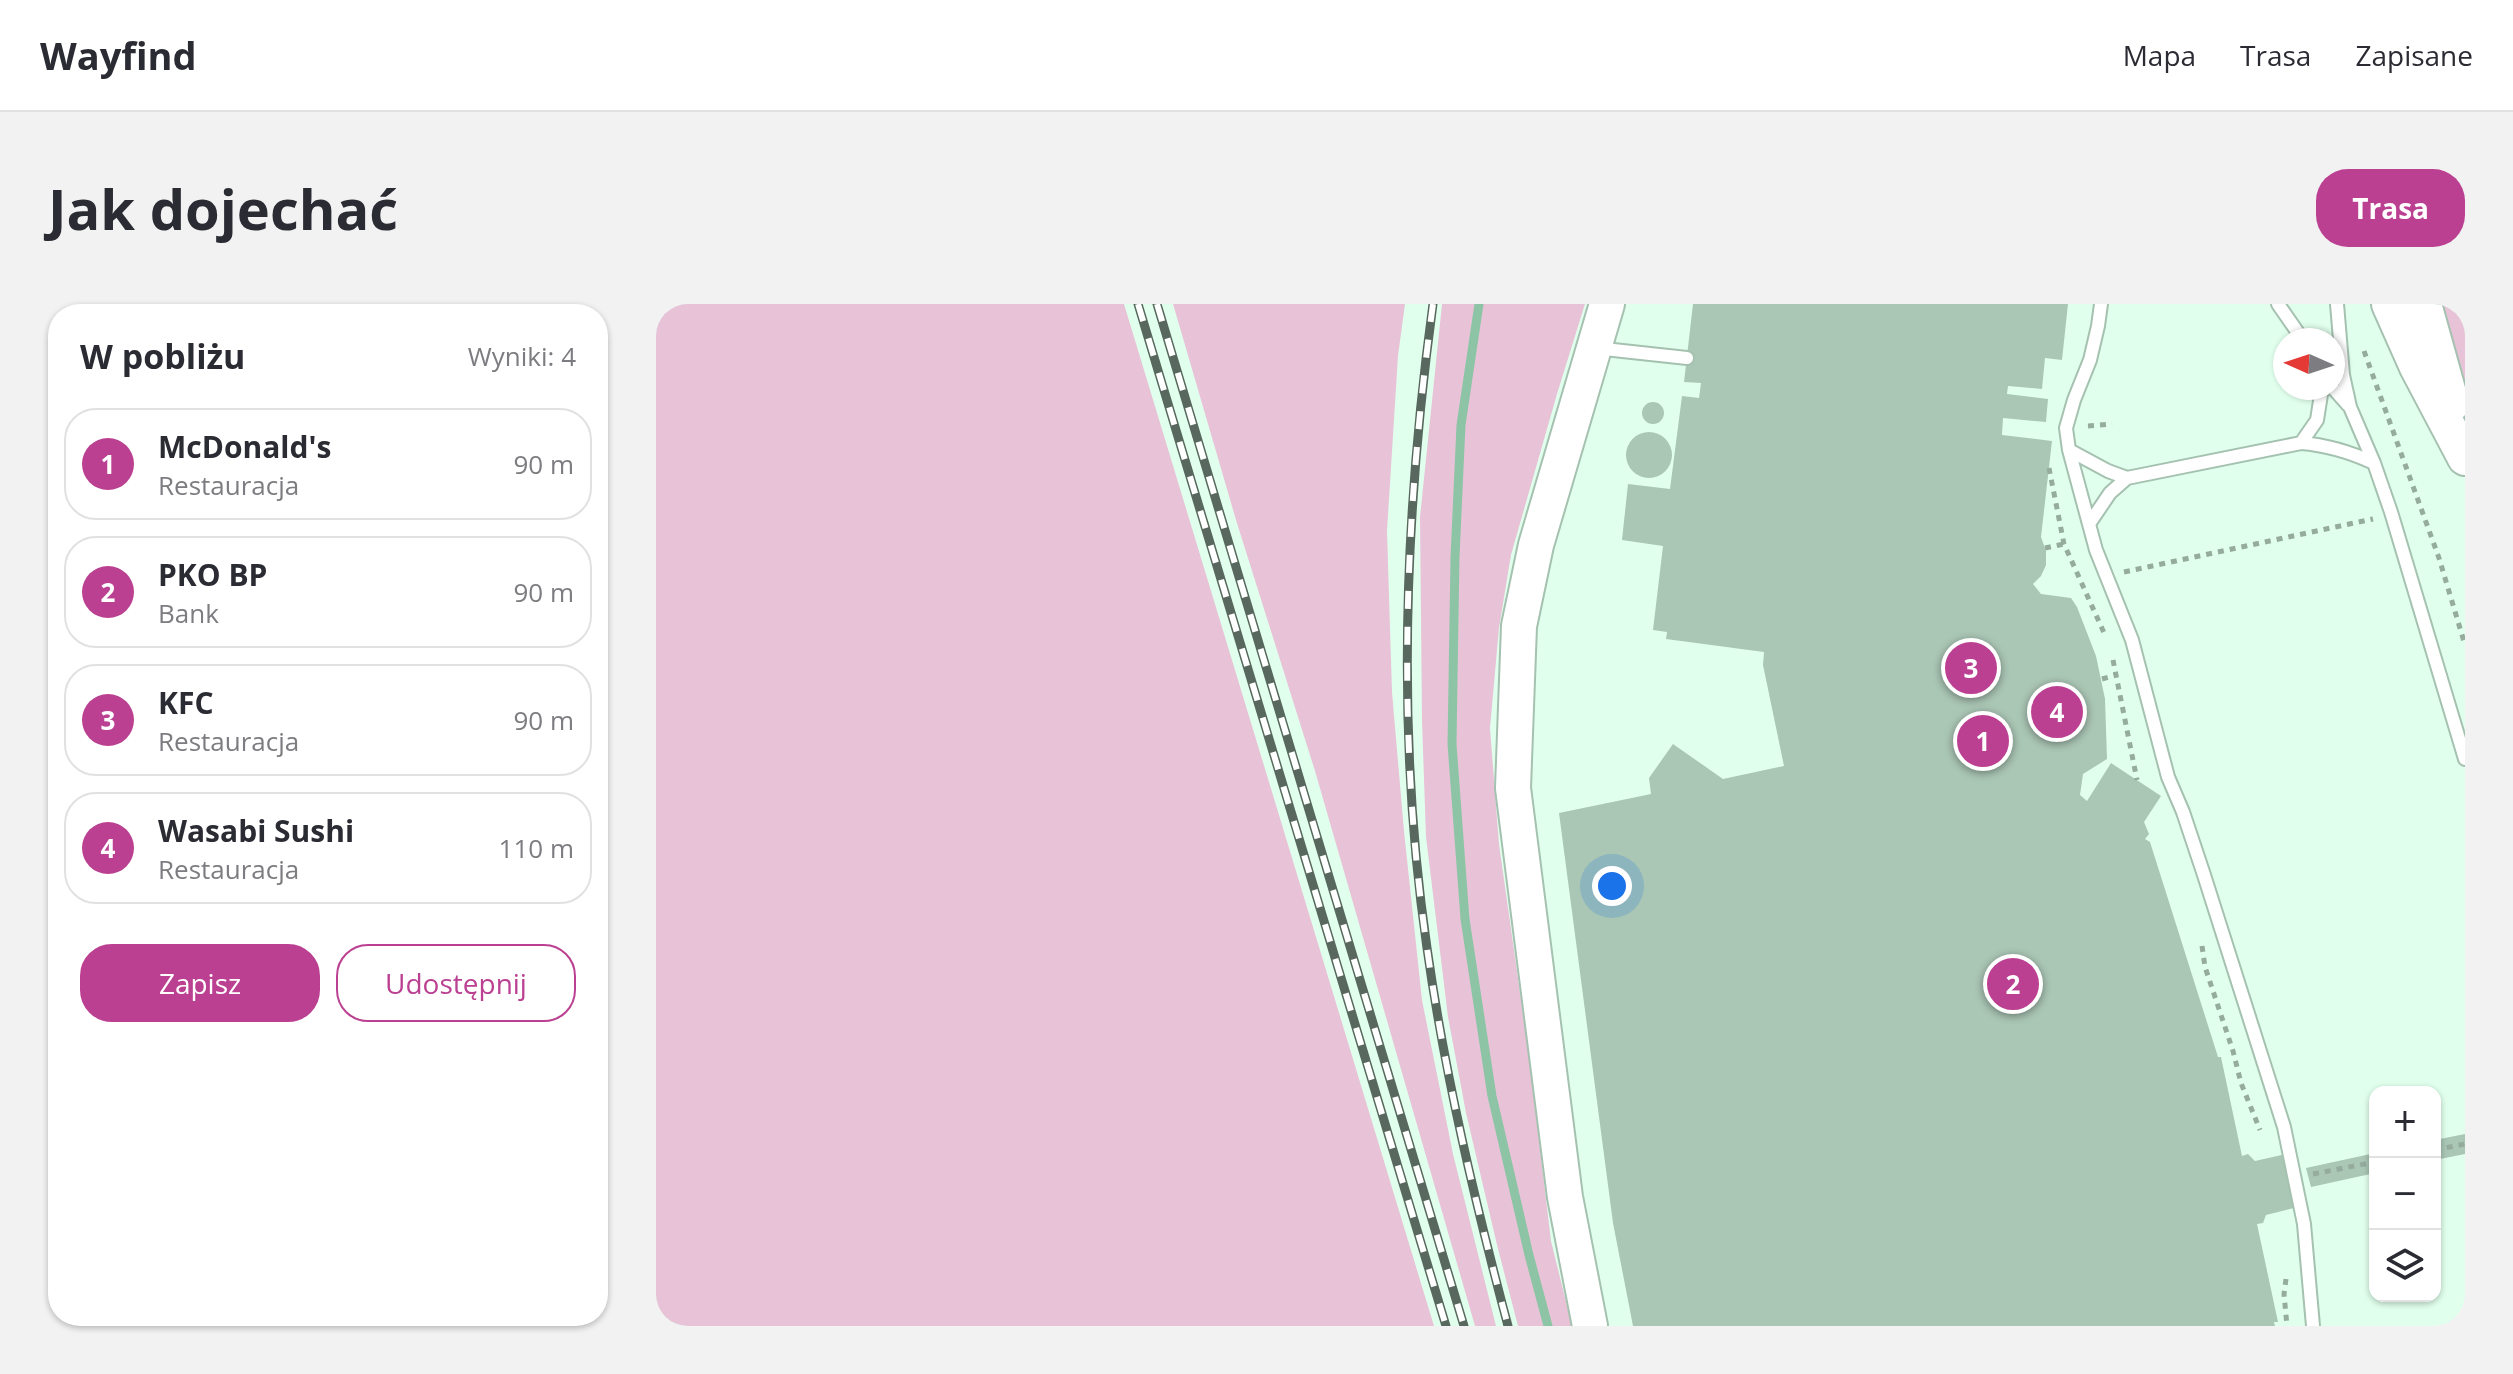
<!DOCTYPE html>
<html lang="pl">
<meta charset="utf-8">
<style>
:root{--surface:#fff;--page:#f2f2f3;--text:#2b2b33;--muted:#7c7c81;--line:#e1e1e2;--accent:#bb4092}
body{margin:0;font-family:"Open Sans",sans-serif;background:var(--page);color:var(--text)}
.controls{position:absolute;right:24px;bottom:24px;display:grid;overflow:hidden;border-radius:16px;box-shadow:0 2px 6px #0004}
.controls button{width:72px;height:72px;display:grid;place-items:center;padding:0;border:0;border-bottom:2px solid var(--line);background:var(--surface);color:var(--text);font:40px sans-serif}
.compass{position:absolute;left:1617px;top:24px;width:72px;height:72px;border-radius:50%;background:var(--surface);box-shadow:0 2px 6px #0004;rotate:273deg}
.you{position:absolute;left:956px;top:582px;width:28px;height:28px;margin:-20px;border:6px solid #fff;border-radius:50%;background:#1a73e8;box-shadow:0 0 0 12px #1a73e833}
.badge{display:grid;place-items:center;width:52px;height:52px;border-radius:50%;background:var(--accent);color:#fff;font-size:26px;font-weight:700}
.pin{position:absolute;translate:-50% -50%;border:4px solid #fff;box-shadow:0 2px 8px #0006}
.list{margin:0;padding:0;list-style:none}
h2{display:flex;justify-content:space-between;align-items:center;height:104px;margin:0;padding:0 32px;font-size:34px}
h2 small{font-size:26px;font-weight:400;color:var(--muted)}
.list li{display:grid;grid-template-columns:52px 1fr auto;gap:24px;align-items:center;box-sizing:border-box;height:112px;margin:0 16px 16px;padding:0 16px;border:2px solid var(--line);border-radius:32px}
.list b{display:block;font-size:30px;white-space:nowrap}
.list p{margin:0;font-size:26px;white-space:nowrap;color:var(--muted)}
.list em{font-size:26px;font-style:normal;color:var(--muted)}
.actions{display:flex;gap:16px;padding:24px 32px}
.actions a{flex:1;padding:18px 0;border:2px solid var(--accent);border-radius:32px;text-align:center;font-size:28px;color:var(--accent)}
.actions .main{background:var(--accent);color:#fff}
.icon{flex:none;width:44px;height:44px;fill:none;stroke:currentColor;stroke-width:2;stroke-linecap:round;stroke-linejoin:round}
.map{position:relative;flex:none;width:1809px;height:1022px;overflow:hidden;border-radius:32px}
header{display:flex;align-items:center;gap:48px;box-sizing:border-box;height:112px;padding:0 40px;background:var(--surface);border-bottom:2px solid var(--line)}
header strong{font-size:38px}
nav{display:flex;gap:44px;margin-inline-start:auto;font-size:28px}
.intro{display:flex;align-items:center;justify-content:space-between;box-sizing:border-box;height:192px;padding:0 48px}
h1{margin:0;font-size:56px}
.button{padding:20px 36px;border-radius:32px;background:var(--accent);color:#fff;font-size:28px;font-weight:700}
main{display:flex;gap:48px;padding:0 48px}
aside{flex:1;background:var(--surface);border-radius:32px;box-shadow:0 2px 6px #0004}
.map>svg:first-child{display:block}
.green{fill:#e8c3d8}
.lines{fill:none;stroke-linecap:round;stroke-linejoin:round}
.stream{stroke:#8ec4a6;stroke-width:9}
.building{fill:#aac6b5}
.lane-casing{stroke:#a5c1b0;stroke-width:16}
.secondary-casing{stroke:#a5c1b0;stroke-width:38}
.path{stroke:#95ab9e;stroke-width:5;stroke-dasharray:6 6;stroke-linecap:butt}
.lane{stroke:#fff;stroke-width:12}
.secondary{stroke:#fff;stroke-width:34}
.rail-casing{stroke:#58685e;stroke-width:9}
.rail{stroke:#fff;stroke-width:6;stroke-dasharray:18;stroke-linecap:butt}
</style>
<header>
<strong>Wayfind</strong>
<nav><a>Mapa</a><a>Trasa</a><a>Zapisane</a></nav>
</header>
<div class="intro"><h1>Jak dojechać</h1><a class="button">Trasa</a></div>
<main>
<aside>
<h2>W pobliżu<small>Wyniki: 4</small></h2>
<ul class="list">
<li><span class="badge">1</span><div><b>McDonald's</b><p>Restauracja</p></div><em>90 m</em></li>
<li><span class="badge">2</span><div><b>PKO BP</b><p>Bank</p></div><em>90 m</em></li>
<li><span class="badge">3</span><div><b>KFC</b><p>Restauracja</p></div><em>90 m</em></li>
<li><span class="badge">4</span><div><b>Wasabi Sushi</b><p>Restauracja</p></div><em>110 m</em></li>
</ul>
<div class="actions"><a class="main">Zapisz</a><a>Udostępnij</a></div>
</aside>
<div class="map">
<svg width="1809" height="1022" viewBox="0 0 1809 1022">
<rect width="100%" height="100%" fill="#e1ffed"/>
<path class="green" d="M13,0H468L778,1022H0V12Z
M517,0H749L742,52L731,227L736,388L748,527L766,696L797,850L840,1022H819L659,467L580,216Z
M786,0H929L901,90L855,251L843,324L834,424L843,540L873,752L895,937L916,1022H862L841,941L810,809L792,713L770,533L766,418L764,213Z
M1783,0H1809V90Z"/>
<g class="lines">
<path class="stream" d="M823,0L805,121L799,253L796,440L809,615L836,792L873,951L892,1022"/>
</g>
<path class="building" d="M1037,0H1412L1406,56L1389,54L1386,85L1352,82L1351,90L1392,95L1390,118L1347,114L1346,131L1396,137L1385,233L1390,247V261L1385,272L1377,280L1385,290L1415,294L1421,303L1440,352L1449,395L1451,455L1427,470L1424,491L1431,497L1455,459L1505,492L1488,518L1493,530L1489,535L1494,538L1562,753H1565L1586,852L1592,850L1599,857L1630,850L1642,903L1610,911L1607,919L1601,920L1622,1018H1618L1619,1022H977L957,919L903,509L995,490L993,474L1017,440L1067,475L1128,462L1107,361L1108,348L1010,335L1011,328L997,326L1007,242L966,236L972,180L1014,185L1026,92L1043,94L1045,79L1028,78Z
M986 109a11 11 0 1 1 22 0a11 11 0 1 1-22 0Z
M970 151a23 23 0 1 1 46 0a23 23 0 1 1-46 0Z
M1809,830V850L1779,856V836Z
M1719,849V869L1655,883L1650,864Z"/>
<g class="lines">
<defs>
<path id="lane" d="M1445,0L1442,22L1434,56L1418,96L1410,124L1413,146L1440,246L1476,336L1512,473L1527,508L1548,571L1628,823L1648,920L1657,1022
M1622,0L1647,36
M1681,0L1687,71L1694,103L1718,159L1735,208L1809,455
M939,44L1031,54
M1677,84L1692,101
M1645,139L1661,116L1666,84
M1413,146L1452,167L1471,174
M1433,220L1454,189L1471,174L1645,139C1672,141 1694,148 1718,159"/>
<path id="secondary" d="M1733,0L1761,63L1809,154
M1768,0L1796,100
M934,1022L909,893L857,484L863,322L880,241L951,0"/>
</defs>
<use href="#lane" class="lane-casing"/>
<use href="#secondary" class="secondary-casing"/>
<path class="path" d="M1708,47L1783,254L1809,341
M1432,122L1456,120
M1393,164L1408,240L1449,331
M1389,244L1408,240
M1468,268L1717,215
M1457,356L1481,476
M1446,375L1460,371
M1546,642L1549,663L1577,747L1585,779L1604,826
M1779,846L1809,840
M1657,870L1719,858
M1630,975L1628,990L1631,1022"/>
<use href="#lane" class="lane"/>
<use href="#secondary" class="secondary"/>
<defs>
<path id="rail" d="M482,0L790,1022
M501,0L808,1022
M777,0C748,213 740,431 771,644C789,772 819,898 852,1022"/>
</defs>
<use href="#rail" class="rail-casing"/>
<use href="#rail" class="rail"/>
</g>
</svg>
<div class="controls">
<button>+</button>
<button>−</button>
<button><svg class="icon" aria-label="layers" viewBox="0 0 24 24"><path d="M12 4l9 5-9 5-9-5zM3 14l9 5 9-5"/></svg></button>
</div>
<svg class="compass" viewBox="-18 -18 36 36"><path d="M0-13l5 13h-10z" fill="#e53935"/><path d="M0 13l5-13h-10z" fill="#7c7c81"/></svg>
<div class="you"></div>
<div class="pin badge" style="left:1327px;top:437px">1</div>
<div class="pin badge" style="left:1357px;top:680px">2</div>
<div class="pin badge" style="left:1315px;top:364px">3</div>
<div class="pin badge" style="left:1401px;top:408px">4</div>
</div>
</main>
